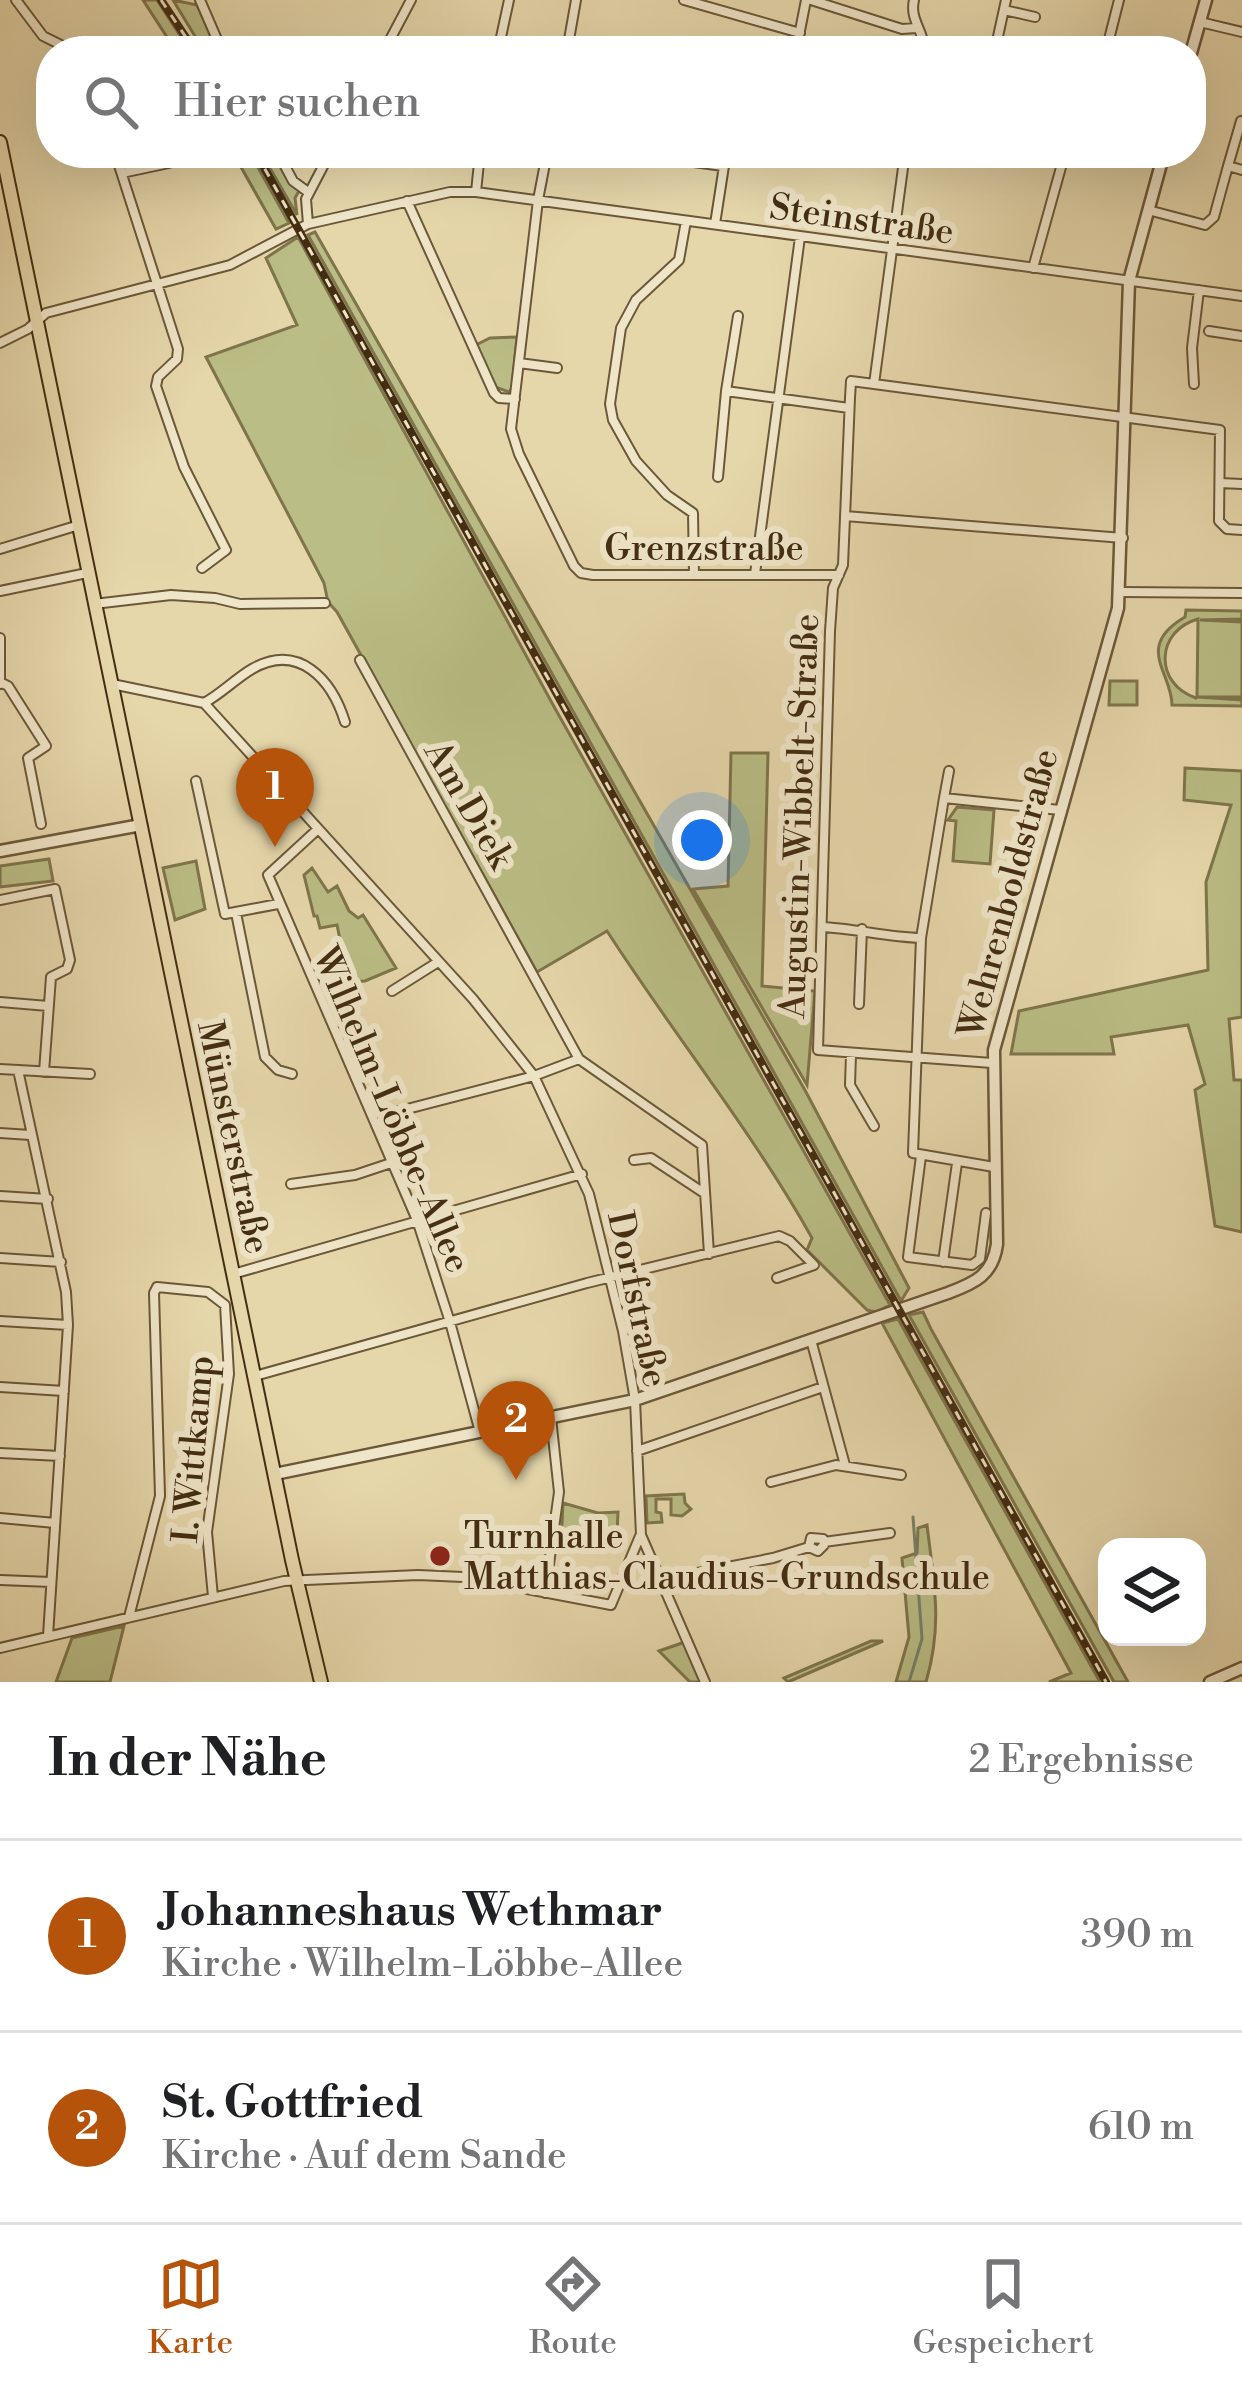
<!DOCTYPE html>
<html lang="de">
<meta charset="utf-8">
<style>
:root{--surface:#fff;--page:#f6f6f6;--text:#202124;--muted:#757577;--line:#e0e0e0;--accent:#b45309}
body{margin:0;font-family:"Libre Bodoni",serif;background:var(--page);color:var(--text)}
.controls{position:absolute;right:36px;bottom:36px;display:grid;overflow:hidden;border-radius:24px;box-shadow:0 12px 48px #0002}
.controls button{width:108px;height:108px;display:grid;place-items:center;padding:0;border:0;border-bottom:3px solid var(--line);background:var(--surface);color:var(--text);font:60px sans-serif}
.you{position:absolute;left:702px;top:840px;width:42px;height:42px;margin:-30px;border:9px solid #fff;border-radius:50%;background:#1a73e8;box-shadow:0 0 0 18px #1a73e833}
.badge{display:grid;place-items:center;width:78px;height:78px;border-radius:50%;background:var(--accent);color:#fff;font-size:39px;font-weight:700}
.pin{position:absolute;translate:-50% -99px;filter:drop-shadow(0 3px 6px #0008)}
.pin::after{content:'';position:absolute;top:63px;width:42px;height:36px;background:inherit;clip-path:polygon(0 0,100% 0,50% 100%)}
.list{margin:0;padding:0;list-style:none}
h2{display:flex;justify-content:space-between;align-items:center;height:156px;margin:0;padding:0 48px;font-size:51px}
h2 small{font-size:39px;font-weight:400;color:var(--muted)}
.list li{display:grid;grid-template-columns:78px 1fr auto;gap:36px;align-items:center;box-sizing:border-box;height:192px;padding:0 48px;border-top:3px solid var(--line)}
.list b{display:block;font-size:45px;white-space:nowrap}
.list p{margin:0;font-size:39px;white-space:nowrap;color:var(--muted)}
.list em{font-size:39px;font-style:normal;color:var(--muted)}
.icon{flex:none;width:66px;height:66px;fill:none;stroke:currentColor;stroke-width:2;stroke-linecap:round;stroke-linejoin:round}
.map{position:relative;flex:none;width:1242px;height:1682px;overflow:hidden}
.search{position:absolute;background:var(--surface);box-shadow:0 12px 48px #0002;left:36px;right:36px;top:36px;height:132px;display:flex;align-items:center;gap:30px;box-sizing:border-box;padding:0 42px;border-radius:48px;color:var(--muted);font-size:45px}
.sheet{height:540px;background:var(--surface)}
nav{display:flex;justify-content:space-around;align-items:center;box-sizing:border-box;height:168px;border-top:3px solid var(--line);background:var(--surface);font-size:33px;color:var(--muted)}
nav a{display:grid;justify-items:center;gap:6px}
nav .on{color:var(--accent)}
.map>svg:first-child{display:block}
.green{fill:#babd85;stroke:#7f754c;stroke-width:3;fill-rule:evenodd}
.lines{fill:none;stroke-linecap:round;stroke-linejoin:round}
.stream{stroke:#75826d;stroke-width:3}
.minor-casing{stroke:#6c5838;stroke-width:12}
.tertiary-casing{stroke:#6c5838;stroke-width:15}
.primary-casing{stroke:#442d12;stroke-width:16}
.minor{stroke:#efe5c8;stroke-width:8}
.tertiary{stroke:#efe5c8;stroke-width:10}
.primary{stroke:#e6d7ab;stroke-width:12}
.rail-casing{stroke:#442d12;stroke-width:8}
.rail{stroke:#efe5c8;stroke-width:3;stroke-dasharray:9;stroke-linecap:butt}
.poi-dot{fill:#8f2418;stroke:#efe5c8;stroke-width:4.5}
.labels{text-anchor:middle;stroke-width:12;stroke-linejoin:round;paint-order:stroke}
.street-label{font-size:36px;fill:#442d12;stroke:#efe5c8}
.poi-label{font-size:36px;fill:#442d12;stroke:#efe5c8;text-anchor:start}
</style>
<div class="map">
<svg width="1242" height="1682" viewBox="0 0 1242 1682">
<rect width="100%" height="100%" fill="#e6d7ab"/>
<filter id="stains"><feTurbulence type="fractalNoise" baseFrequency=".00167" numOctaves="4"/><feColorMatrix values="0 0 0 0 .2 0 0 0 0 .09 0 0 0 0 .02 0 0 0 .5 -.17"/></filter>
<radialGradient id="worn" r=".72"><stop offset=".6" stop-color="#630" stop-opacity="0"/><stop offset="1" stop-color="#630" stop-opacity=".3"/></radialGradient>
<path class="green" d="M143,0H157L190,51H176Z
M173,0L197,5L218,51H204Z
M233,153H250L289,223L276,229Z
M261,153H274L299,191L295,198L297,215Z
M315,232L806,1092L909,1288L901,1301L308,235Z
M298,237L552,703L890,1305C881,1309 879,1314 867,1310L807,1250L812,1238C752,1131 674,1035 607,931L537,972L337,612L328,602L324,583L206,357L297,325L266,258Z
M517,337L512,388L509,392L495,387L474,346L490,338Z
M1186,610L1242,611V619L1200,620L1242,622V697H1198L1242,700V706L1172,705C1172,672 1134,647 1185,617ZM1198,619L1197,697L1196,698C1154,684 1155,631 1198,619Z
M1110,681H1137V705H1109Z
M731,753H768L762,986L815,991L807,1085L693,889L728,886Z
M1185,768L1242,771V1017L1229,1019L1234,1080H1242V1232L1215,1226L1195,1090L1205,1084L1188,1025L1111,1037L1114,1054H1011L1019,1011L1208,970L1206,882L1231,805L1184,800Z
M957,807L994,810L990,864L953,861L956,821L948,820Z
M49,859L53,881L0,887V866Z
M196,861L205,909L175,920L163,868Z
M312,868L328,892L337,886L349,911L358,918L363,915L396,968L365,981L349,982L337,925L320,928L317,916H314L304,875Z
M923,1312L931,1329L1128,1682H1114L909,1315Z
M898,1319L1100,1682H1049L1071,1673L882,1323Z
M684,1494L685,1503L691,1509L682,1516L671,1515V1499H656V1512L661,1513L662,1522L647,1523L646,1496Z
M563,1503L598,1513L618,1512L617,1536L585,1533L579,1552L561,1547Z
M927,1525C934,1584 943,1624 926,1682H896L909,1637L902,1558L917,1553L918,1528Z
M124,1626L110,1682H56L72,1638Z
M871,1641H883L788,1682L784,1678Z
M685,1642L702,1682H690L659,1651Z"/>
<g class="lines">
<path class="stream" d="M909,1682L922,1639L913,1517"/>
<defs>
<path id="minor" d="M16,0L43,36L73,51
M200,0L222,51
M684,0L800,33
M811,0L902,29L916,28
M914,0C909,21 926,32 923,51
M1004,10L1035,17
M1200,22L1242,32
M997,41L1006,0
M384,51L411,0
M498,51L509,0
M567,51L576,0
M796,51L806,0
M1106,51L1119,0
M115,153L178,349L177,359L158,377L156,386L184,467L226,550L202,568
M278,153L293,181L308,192
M547,153L538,200L511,429L519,454L574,566L581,573L593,575H839
M628,153L723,166
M905,153L874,384L851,381L850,398L843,565L833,588L830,631L818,1050L992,1063
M1228,166L1241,121
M122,173L169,163
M476,192L480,153
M407,201L494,393L499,398L515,399
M1148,210L1205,225L1214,217L1228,166L1242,170
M686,221L679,260L636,300L621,328L610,404L613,420L636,461L667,495L693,513L694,574
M308,224L306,199L330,153
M715,224L726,153
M1033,268L1065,153
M1209,331L1242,336
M0,343L28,329L46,313L230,265L308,224L450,192H476L1242,296
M519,363L557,368
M874,384L1220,430L1219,521L1227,529L1242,530
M1194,384L1192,348L1199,290
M726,391L849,408
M718,477L726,391L738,316
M1220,483L1242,484
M845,516L1123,538
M0,549L79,525
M755,574L800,237
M0,591L87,573
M1121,592L1242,593
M94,604L171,595L215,598L240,604L325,603
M0,638V684
M360,660L579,1059L534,1076L388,1114
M0,682L8,686L46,746L28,758L41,824
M112,684L204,703L473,999L534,1076L589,1194L623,1331L635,1400L641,1535L705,1682
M204,703C221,694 235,679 252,669C299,642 332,680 345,722
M196,781L225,914L278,904
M944,798L949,771
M318,829L268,875L417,1220L450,1322L480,1432
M0,900L55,889L70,960L67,969L51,977L44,1072
M236,913L265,1057L278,1070L292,1074
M823,927C857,929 887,937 921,938
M392,991L438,962
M0,1002L48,1006
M859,1004L862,929
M851,1054L850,1085L874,1126
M579,1059L702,1145L709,1254
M0,1069L18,1070L66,1292L68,1325L48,1636
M18,1070L90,1074
M0,1133L30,1135
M921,1156L908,1257L972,1265L980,1259L986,1213
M634,1160L651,1158L704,1193
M994,1167L913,1153L921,938L944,798L1060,810
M291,1184L355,1175L394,1162
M0,1196L48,1199
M0,1258L61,1262
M943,1262L957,1163
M233,1274L582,1174
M0,1321L68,1325
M811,1340L845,1465
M255,1376L587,1283L779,1236L790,1241L814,1265L777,1278
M0,1387L64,1391
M637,1451L823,1387
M0,1453L60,1456
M771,1482L836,1465L901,1475
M0,1518L55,1523
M824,1542L890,1533
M0,1580L51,1582
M662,1580L773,1558L809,1547L818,1551L824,1545L823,1539L811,1538L809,1547
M545,1593L559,1492L551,1418
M129,1617L160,1496L154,1293L157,1287L208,1292L225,1305L229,1374L207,1532L213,1597
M0,1648L284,1581L418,1575L463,1577L611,1605L640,1536"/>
<path id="tertiary" d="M1191,53L1206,0
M0,851L141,825
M275,1474L635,1400L948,1293C975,1283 993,1275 997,1244L994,1050L1118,608L1129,281L1164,153
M1210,1682L1242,1668"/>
<path id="primary" d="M0,142L292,1560L321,1682"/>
</defs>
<use href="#minor" class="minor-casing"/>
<use href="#tertiary" class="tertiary-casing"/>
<use href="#primary" class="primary-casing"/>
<use href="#minor" class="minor"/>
<use href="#tertiary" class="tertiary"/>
<use href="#primary" class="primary"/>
<defs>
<path id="rail" d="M161,0L195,51
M256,153L1106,1682"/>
</defs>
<use href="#rail" class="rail-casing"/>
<use href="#rail" class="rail"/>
</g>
<circle class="poi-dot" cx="440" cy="1556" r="12"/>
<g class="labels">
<g class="street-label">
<text transform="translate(862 218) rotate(8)" y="13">Steinstraße</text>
<text x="704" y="560">Grenzstraße</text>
<text transform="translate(470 804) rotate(60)" y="13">Am Diek</text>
<text transform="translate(798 816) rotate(-88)" y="13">Augustin-Wibbelt-Straße</text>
<text transform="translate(1007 893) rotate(-75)" y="13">Wehrenboldstraße</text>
<text transform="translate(393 1109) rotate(67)" y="13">Wilhelm-Löbbe-Allee</text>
<text transform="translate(235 1137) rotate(78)" y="13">Münsterstraße</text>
<text transform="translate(639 1299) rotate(78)" y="13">Dorfstraße</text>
<text transform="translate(192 1449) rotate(-85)" y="13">I. Wittkamp</text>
</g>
<g class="poi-label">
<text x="464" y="1548">Turnhalle<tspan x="464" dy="41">Matthias-Claudius-Grundschule</tspan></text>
</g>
</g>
<rect width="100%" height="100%" filter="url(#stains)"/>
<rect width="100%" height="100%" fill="url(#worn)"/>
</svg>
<div class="controls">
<button><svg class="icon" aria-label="layers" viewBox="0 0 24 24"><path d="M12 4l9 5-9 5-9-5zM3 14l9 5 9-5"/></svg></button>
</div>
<div class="you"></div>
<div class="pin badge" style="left:275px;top:847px">1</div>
<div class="pin badge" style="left:516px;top:1480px">2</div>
<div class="search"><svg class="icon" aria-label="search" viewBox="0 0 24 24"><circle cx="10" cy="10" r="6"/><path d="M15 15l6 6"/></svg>Hier suchen</div>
</div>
<section class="sheet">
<h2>In der Nähe<small>2 Ergebnisse</small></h2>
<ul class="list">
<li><span class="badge">1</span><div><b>Johanneshaus Wethmar</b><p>Kirche · Wilhelm-Löbbe-Allee</p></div><em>390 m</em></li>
<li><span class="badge">2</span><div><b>St. Gottfried</b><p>Kirche · Auf dem Sande</p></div><em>610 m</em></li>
</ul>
</section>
<nav>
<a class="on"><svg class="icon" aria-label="map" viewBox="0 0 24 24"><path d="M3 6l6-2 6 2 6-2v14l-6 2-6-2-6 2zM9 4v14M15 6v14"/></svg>Karte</a>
<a><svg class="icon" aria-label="directions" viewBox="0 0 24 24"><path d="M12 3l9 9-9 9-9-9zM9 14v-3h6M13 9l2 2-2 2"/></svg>Route</a>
<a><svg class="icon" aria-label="saved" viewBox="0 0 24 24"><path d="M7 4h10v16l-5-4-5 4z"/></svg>Gespeichert</a>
</nav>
